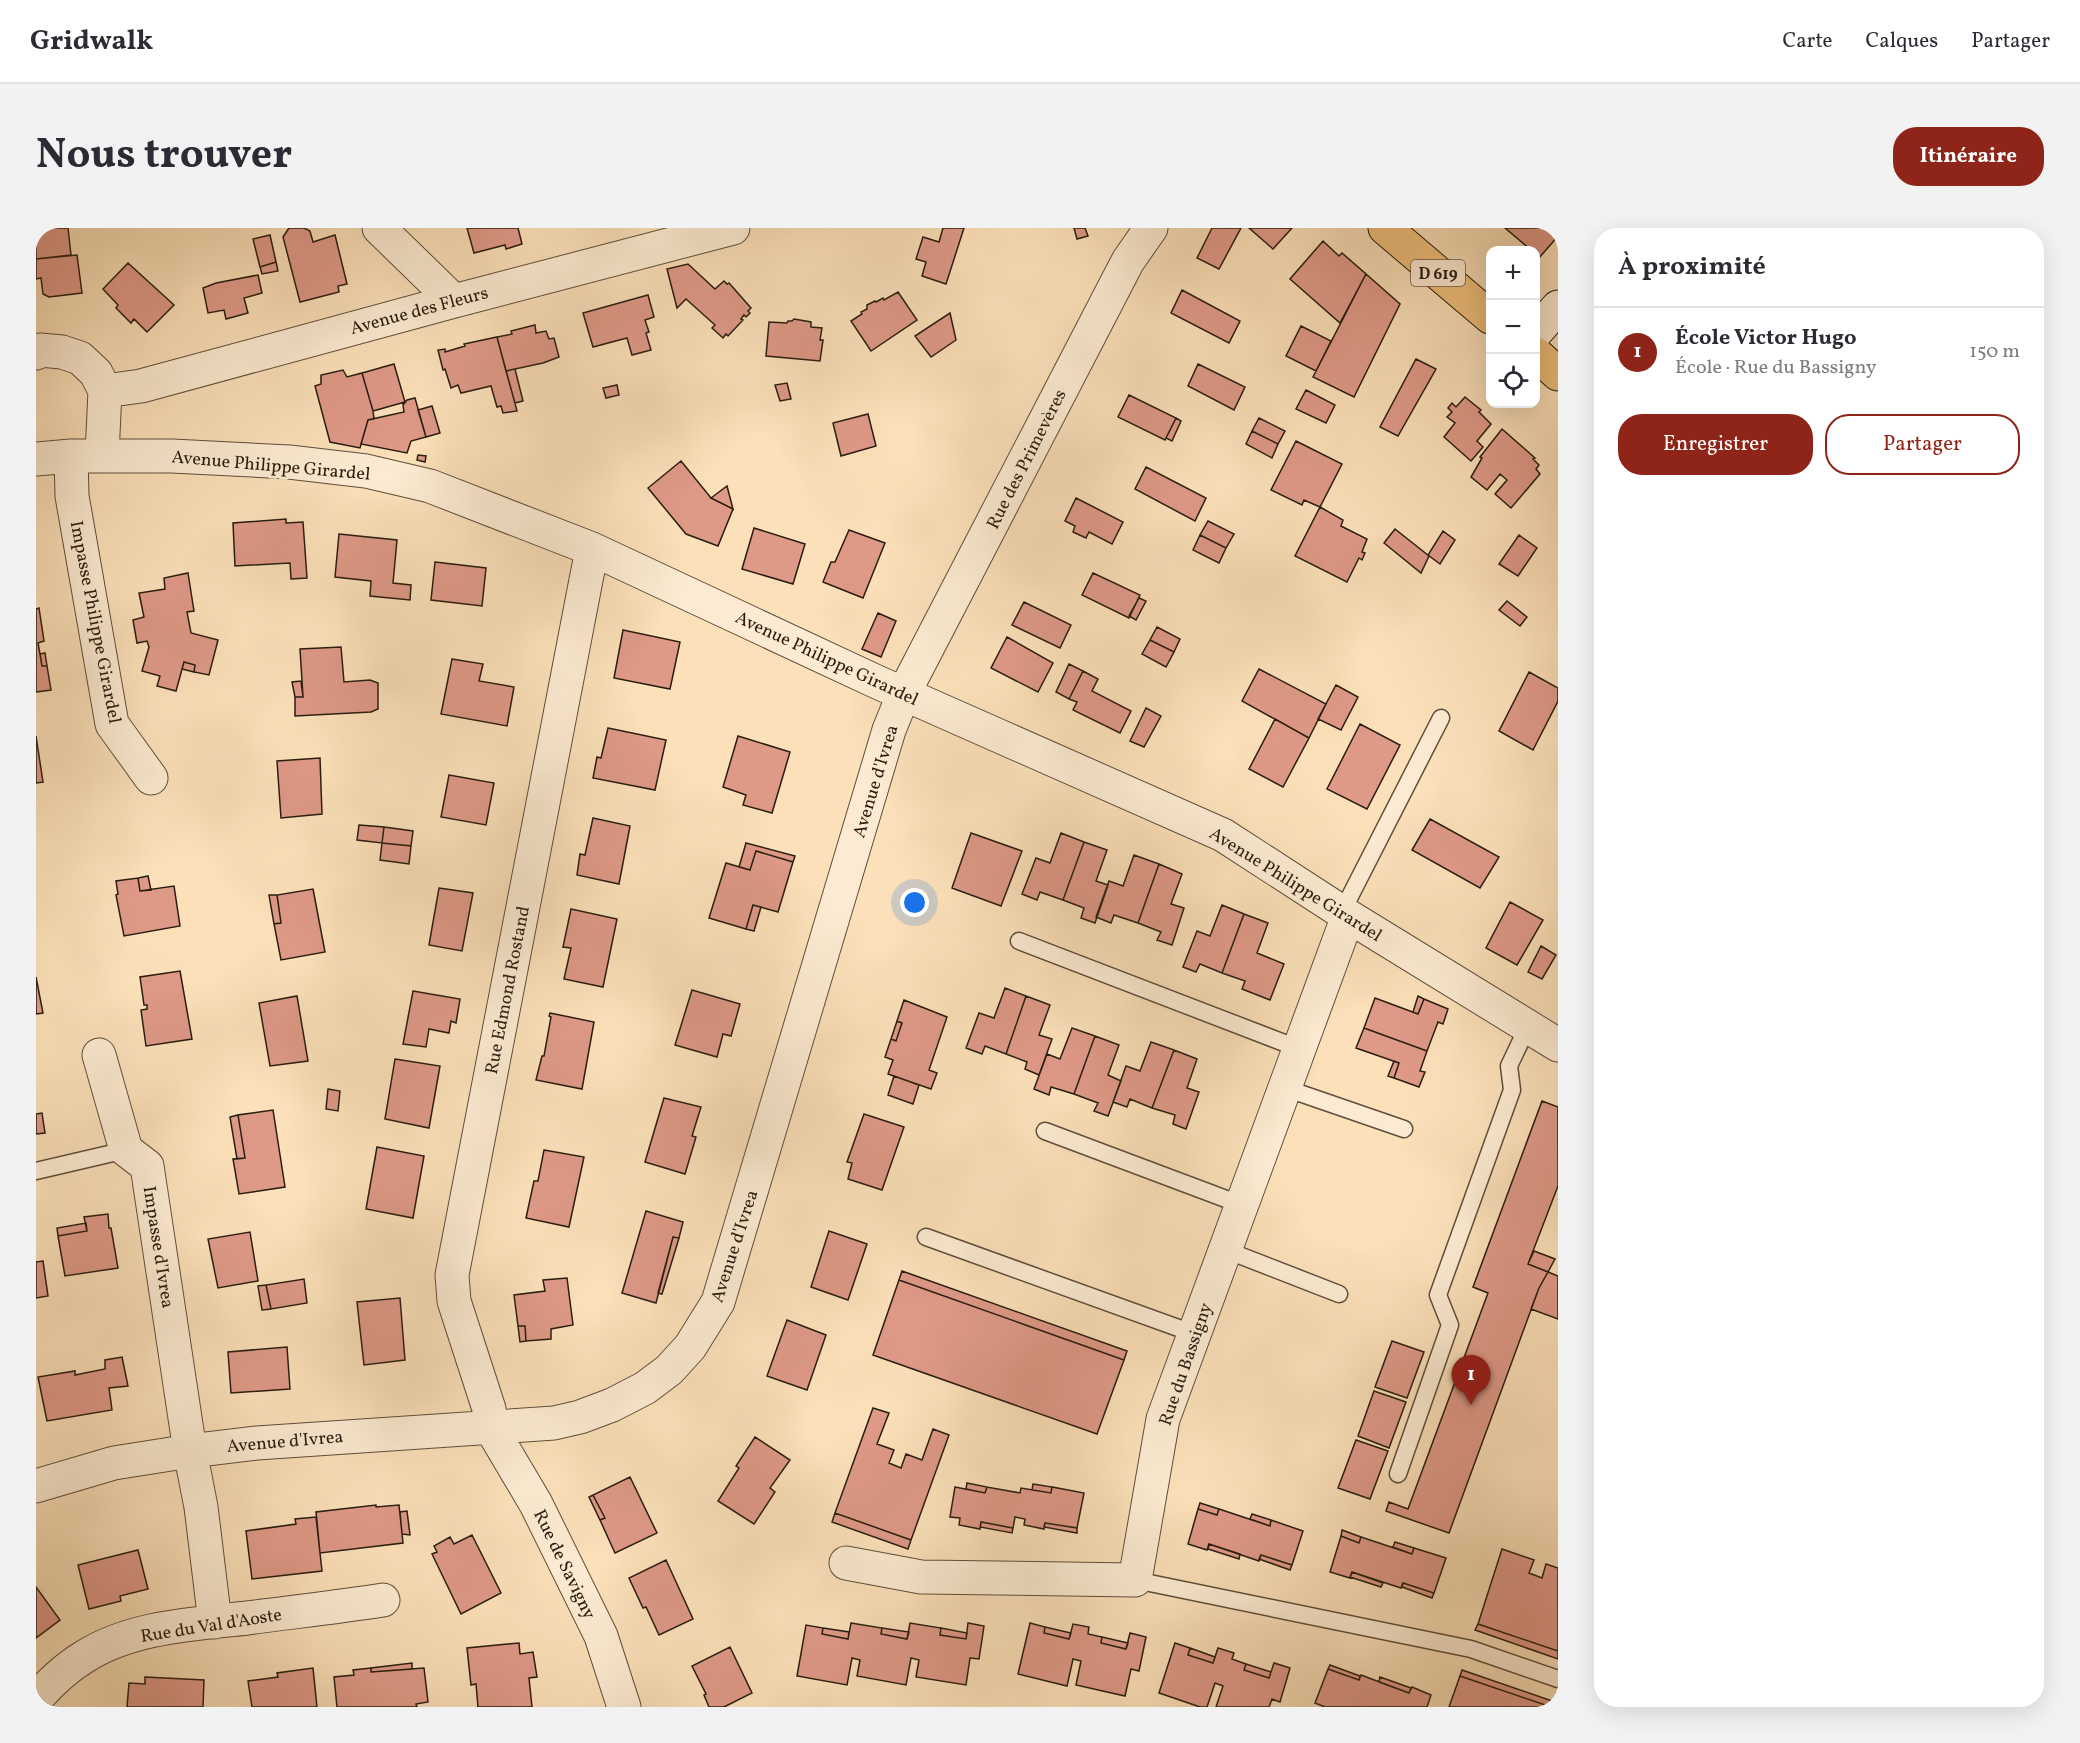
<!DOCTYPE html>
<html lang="fr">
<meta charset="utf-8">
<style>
:root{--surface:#fff;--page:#f2f2f3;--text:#2b2b33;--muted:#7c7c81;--line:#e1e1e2;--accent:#8f2418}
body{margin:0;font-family:Vollkorn,serif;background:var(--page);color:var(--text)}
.controls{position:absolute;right:18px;top:18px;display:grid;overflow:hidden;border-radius:12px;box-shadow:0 6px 24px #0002}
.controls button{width:54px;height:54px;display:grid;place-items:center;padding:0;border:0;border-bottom:2px solid var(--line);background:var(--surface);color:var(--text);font:30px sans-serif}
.you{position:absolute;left:879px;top:675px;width:21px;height:21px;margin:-15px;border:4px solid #fff;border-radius:50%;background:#1a73e8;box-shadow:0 0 0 9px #1a73e833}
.badge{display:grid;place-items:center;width:39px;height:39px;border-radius:50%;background:var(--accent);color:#fff;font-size:20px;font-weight:700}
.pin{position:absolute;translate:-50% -50px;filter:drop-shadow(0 2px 3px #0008)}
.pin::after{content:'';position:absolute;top:32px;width:21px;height:18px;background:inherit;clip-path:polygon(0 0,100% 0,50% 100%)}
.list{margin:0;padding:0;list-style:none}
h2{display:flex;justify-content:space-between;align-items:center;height:78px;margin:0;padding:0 24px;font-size:26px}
h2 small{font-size:20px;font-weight:400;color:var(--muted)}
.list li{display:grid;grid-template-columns:39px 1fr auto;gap:18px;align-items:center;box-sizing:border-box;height:90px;padding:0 24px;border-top:2px solid var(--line)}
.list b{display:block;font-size:22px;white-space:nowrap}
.list p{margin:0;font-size:20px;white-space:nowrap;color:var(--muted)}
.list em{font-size:20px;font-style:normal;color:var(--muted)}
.actions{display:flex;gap:12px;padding:18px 24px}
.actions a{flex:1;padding:14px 0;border:2px solid var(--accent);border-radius:24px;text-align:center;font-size:21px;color:var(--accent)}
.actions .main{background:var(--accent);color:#fff}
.icon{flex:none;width:33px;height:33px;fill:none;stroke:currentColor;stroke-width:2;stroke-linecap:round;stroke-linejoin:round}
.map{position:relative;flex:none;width:1522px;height:1479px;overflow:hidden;border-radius:24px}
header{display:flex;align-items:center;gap:36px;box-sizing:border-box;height:84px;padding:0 30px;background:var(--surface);border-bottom:2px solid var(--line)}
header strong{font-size:28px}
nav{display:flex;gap:33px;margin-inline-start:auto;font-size:21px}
.intro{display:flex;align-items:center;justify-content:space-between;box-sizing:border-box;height:144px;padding:0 36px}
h1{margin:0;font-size:42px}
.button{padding:15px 27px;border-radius:24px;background:var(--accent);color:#fff;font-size:21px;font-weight:700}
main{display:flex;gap:36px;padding:0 36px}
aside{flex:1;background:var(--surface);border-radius:24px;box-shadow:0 6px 24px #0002}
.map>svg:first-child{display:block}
.building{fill:#de9987;stroke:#291d10;stroke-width:1.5}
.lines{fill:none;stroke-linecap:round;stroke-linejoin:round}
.lane-casing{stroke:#5e4e3a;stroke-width:19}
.street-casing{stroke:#5e4e3a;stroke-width:35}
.secondary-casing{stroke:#291d10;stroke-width:35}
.primary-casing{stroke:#291d10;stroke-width:35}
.lane{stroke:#fcebd2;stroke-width:16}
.street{stroke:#fcebd2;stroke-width:33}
.secondary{stroke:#fcebd2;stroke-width:33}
.primary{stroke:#eec07c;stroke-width:33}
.labels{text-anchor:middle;stroke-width:6;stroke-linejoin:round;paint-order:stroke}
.shield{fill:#fcebd2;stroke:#685b4a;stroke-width:1.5}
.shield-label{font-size:16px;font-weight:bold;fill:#291d10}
.street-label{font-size:18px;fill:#291d10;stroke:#fcebd2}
</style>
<header>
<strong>Gridwalk</strong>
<nav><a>Carte</a><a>Calques</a><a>Partager</a></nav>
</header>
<div class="intro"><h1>Nous trouver</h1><a class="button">Itinéraire</a></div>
<main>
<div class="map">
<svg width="1522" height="1479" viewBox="0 0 1522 1479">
<rect width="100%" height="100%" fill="#fbe0b9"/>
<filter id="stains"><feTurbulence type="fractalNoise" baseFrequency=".00333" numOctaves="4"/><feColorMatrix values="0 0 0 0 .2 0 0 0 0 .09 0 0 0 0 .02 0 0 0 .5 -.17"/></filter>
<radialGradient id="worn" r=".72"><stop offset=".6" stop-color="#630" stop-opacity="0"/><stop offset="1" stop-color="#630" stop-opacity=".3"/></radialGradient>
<path class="building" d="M0,0H32L35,27L0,31Z
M253,0H268L274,3L277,14L299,7L311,56L302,58L303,64L264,74L247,9Z
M431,0H482L486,16L470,21L469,17L438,25Z
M907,0H928L910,56L886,48L890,34L880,31L887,9L903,14Z
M1038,0H1049L1052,8L1041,11Z
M1176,0H1205L1183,41L1161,30Z
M1213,0H1256L1237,21Z
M1469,0H1522V8L1503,30L1500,27V22H1495Z
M234,7L240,34L224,39L217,11Z
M1287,13L1303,28L1306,25L1330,46L1304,95L1254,51Z
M41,27L46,65L13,69L7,66L5,50L0,51V31Z
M240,34L242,43L226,46L224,39Z
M92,35L138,77L111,104L98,91L95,95L80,80L82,77L67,61Z
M652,36L679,61L688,53L691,56L693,55L715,80L712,83L714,85L710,89L708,87L705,91L707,92L692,108L690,106L687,110L676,100L679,97L650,71L641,80L631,41Z
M1330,46L1364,76L1318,169L1277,149Z
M222,47L226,65L208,70L212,85L190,91L188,82L172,85L167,60L180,55Z
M1146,62L1204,93L1193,115L1135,85Z
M862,64L881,92L835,123L815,93L826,86L825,84L831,81V77L839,73L840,74L847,70L848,72Z
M612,67L618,89L609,92L613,104L610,105L615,122L596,127L591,110L557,119L547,85Z
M914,85L920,112L895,129L879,108Z
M758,91L775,94V99L786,100L784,112H787L784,133L730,128L733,94L751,95L752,93H756Z
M499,97L500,105L510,103L513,111L518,110L523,129L507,135L470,143L461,109L476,106L475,103Z
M1265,98L1295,113L1280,143L1250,128Z
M461,109L481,183L467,185L465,178L461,179L455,158L425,165L422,157L415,160L409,141L407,142L402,122L409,121V124L429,118L428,116Z
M1380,131L1400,141L1362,208L1344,199Z
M358,136L369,174L337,183L326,145Z
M1162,136L1209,159L1198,182L1152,158Z
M479,141L487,173L479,175L470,143Z
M307,142L311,149L326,145L337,183L338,191L332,192L324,220L294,214L279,158L285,156V147Z
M751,155L755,171L744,173L739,157Z
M581,157L583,167L570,170L567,160Z
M1270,162L1299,177L1290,195L1260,181Z
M1093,167L1140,190L1129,212L1082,189Z
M1429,169L1445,182L1443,184L1455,196L1441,213L1447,219L1435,233L1408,209L1419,195L1411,189L1416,184L1412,180L1416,175L1420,179Z
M379,170L390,209L375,213L371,225L325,216L332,192L368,184L367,177L371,172Z
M396,178L404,205L390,209L382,182Z
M832,186L840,218L805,228L797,195Z
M1140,190L1145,193L1136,213L1130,210Z
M1223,190L1249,203L1242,216L1216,203Z
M1466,201L1499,230L1497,231L1503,237L1500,241L1504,246L1475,280L1459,266L1471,252L1464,246L1451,262L1435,249L1446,230L1444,229Z
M1216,203L1242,216L1236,230L1210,216Z
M1260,213L1306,236L1284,279L1268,272L1266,277L1235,262Z
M382,227L390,228L389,234L381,232Z
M645,233L675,270L697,281L682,318L650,306L612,260Z
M1110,239L1170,270L1159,293L1099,261Z
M691,258L697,281L675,270Z
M1040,270L1087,294L1076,316L1053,304L1050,310L1037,304L1039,298L1029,293Z
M1284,279L1307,292L1305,298L1331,311L1326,324L1329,325L1326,332L1323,330L1311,354L1259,328Z
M250,291V295L267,294L271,350L255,351L254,335L199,338L197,295Z
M1172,293L1198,306L1190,320L1164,307Z
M718,300L769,316L757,356L706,341Z
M1359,301L1393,328L1385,345L1348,315Z
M813,302L849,315L827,370L787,354L795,334H799Z
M1407,303L1419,312L1404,336L1392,327Z
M303,306L361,312L357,355L375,357L374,372L334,368L335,353L299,349Z
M1164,307L1190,320L1183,335L1157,322Z
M1483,307L1501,320L1482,348L1463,336Z
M399,334L450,340L446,378L395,372Z
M152,345L158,383L151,384L155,405L182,412L173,447L158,444L159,437L148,434L140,463L121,458L124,448L106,443L113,419L111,413L101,415L97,392L108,389L103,365L129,361L128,350Z
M1057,345L1104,367L1093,390L1046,367Z
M1103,370L1110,373L1100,392L1093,388Z
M1471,373L1491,389L1484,398L1463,382Z
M988,374L1035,397L1024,420L976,397Z
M3,380L8,413L2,415L4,426L6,438H11L15,462L0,464V381Z
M842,385L860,393L845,429L826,421Z
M1121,399L1144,411L1138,424L1114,412Z
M587,402L644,414L634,461L578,450Z
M971,409L1017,435L1002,464L955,440Z
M1114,412L1138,424L1130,439L1106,426Z
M305,419L308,454L334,452L342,455V481L335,484L259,488V469H267L264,421Z
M9,425L11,438H6L4,426Z
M416,431L447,436L443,453L478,459L471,498L405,486Z
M148,434L159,437L158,444L146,441Z
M1033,436L1047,443L1033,471L1020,464Z
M1223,441L1290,476L1273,510L1206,473Z
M1047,443L1062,451L1056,463L1095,483L1084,505L1037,482L1041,474L1033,471Z
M1493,444L1522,460V473L1497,522L1463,503Z
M265,453L267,469H259L256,454Z
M1300,457L1322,469L1305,502L1282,491Z
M1110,480L1125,488L1108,519L1094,513Z
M1239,491L1273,510L1247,559L1213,541Z
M1324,496L1364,517L1331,581L1291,561Z
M572,500L630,512L619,562L557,550L561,529L565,530Z
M0,508L7,554L0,555Z
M702,508L754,524L736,585L707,577L710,567L687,559Z
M284,530L286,586L245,590L241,533Z
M413,547L458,555L450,597L405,589Z
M557,590L594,598L583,656L541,647L544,626L549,627Z
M1394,591L1463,629L1444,660L1376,622Z
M323,597L348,599L346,615L321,612Z
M348,599L377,603L375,618L346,615Z
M935,605L986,623L965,678L916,660Z
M1025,605L1048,614L1027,672L1004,664L1001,672L986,666L1000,630L1014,635Z
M1048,614L1071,622L1060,653L1072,657L1059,695L1045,690L1048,680L1027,672Z
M346,615L375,618L373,636L344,632Z
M710,615L759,628L757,634L720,623L714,642L703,639Z
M720,623L757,634L742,684L717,677L710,701L673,690L690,635L714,642Z
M1098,627L1123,636L1102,695L1078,687L1075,695L1060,689L1073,653L1087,658Z
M1123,636L1146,646L1135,676L1148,680L1136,717L1121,712L1125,704L1102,695Z
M112,648L115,662L104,663L102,650Z
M102,650L104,663L138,658L144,698L88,708L80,667L82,666L80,653Z
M403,660L437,665L426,723L393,717Z
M277,661L289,724L245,732L238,696L245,695L241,667Z
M233,667H241L245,695L238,696Z
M1474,674L1507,692L1481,737L1450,720Z
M717,677L725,679L718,703L710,701Z
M1186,677L1208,686L1186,745L1164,736L1160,744L1147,739L1161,703L1174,708Z
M535,681L581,691L567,759L528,751L535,720L527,719Z
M1208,686L1232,695L1221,725L1248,736L1234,772L1206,761L1209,753L1186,745Z
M1505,718L1520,727L1506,751L1492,744Z
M144,743L156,811L110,818L105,782L111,781V777H108L104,749Z
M0,749L7,785L0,786Z
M969,760L990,768L970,826L949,818L946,826L930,820L943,785L958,790Z
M656,762L704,776L695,808L687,806L681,829L639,817Z
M377,763L424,771L420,795L415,793L413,805L393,801L390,819L367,816Z
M261,768L272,833L234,838L223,775Z
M990,768L1014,777L1003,807L1016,811L1003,847L989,841L991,834L970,826Z
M1382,768L1388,771L1382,786L1377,784Z
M1339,770L1382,786L1388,771L1412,781L1407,796L1402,794L1391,823L1328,800Z
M868,772L911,789L893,842L901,845L895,861L852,846L857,832L849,829L855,811L860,813L866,795L861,793Z
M514,785L558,794L546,861L500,852L506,828H508L515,789L513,788Z
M861,793L866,795L860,813L855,811Z
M1036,800L1059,808L1038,866L1015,859L1013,867L998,861L1011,826L1024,831Z
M1328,800L1391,823L1384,843L1389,844L1383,859L1358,850L1363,835L1320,820Z
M1059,808L1083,817L1072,847L1085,853L1072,888L1058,883L1062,875L1038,866Z
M1115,814L1138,822L1116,880L1094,871L1091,879L1077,874L1090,838L1104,843Z
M1138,822L1161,831L1151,860L1163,864L1150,901L1137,896L1139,887L1116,880Z
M359,831L404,838L393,900L349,891Z
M1358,833L1363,835L1358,850L1352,848Z
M858,848L883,857L877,876L852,867Z
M292,861L304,863L302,883L290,881Z
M628,870L665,879L656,908L660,909L649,946L609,934Z
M1506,873L1522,879V958L1492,1036L1512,1044L1503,1060L1413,1305L1350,1283L1353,1274L1372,1281L1452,1065L1437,1059Z
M237,882L249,959L203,966L197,931L209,930L202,887Z
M6,885L9,905L0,906V886Z
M828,886L868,899L846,962L812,951L816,935L811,934Z
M202,887L209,930L201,931L194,889Z
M341,919L388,928L377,990L330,981Z
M508,922L548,929L533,999L490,990L498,953H502Z
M610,983L647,994L643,1010L637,1009L620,1075L586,1065Z
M72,986L73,1000H75L82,1040L29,1048L22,1008L51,1003L48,989Z
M50,995L51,1003L22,1008L21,1000Z
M793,1003L831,1016L812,1072L775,1059Z
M214,1004L222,1053L182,1060L172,1011Z
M637,1009L643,1010L626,1066L622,1065Z
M1498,1023L1519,1031L1512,1044L1492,1036Z
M7,1033L12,1068L0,1070V1034Z
M866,1043L1091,1123L1088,1132L863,1052Z
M1512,1044L1522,1048V1091L1495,1081L1503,1060Z
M531,1050L537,1097L515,1101V1111L490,1113L489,1098H482L478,1067L509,1063L507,1052Z
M268,1051L271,1075L235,1081L230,1057Z
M863,1052L1088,1132L1061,1206L837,1127Z
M230,1057L235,1081L226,1082L222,1058Z
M364,1070L369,1132L328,1137L321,1074Z
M751,1092L790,1107L771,1162L731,1148Z
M482,1098H489L490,1113L484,1114Z
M1356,1113L1388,1124L1371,1170L1339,1159Z
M251,1119L254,1161L195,1165L192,1124Z
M86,1129L92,1158L73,1160L76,1182L11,1193L2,1149L39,1143V1147L69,1141V1132Z
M1338,1163L1370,1174L1353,1220L1322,1208Z
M837,1180L853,1185L841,1216L858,1222L853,1235L865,1240L870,1226L886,1232L897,1201L913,1207L875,1312L799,1285Z
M719,1209L754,1232L734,1260L739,1264L718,1296L682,1273L703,1240L700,1238Z
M1320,1212L1352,1223L1334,1271L1302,1260Z
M594,1249L621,1305L579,1325L564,1292L569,1290L557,1267Z
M931,1255L951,1259L949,1265L930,1261Z
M997,1256L1016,1259L1015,1265L996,1262Z
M919,1259L949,1265L951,1259L984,1265L985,1260L1015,1265L1016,1259L1048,1265L1041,1300L1009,1295L1008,1301L988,1297L989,1291L979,1289L977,1300L945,1294L944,1301L923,1297L924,1290L914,1289Z
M557,1267L569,1290L564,1292L553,1269Z
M1164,1275L1183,1281L1181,1287L1162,1281Z
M340,1277V1279L363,1277L367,1315L284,1325L280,1284Z
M1162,1281L1181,1287L1183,1281L1234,1298L1235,1292L1267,1303L1256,1337L1225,1327L1223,1333L1173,1316L1171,1322L1152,1316Z
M371,1283L374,1307L366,1306L364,1284Z
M799,1285L875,1312L872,1321L796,1294Z
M1216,1286L1235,1292L1234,1298L1214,1291Z
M280,1289L286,1343L216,1351L210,1303L260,1296L259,1291Z
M945,1294L977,1300L976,1305L944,1299Z
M1009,1295L1041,1300V1305L1008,1299Z
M1306,1302L1325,1309L1323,1315L1305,1308Z
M436,1307L465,1365L425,1386L396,1326L401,1324L398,1318L414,1309L418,1316Z
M1305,1308L1323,1315L1325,1309L1376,1326L1378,1320L1410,1330L1398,1365L1367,1355L1365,1360L1316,1344L1314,1350L1294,1344Z
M1359,1314L1378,1320L1376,1326L1357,1319Z
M1173,1316L1204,1326L1203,1331L1172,1321Z
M1466,1321L1498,1332L1493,1345L1506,1350L1510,1336L1522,1340V1423L1442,1396Z
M102,1322L112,1361L84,1368L85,1373L53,1381L42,1337Z
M1225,1327L1256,1337L1254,1342L1223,1331Z
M630,1332L657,1391L623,1407L610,1379L607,1380L593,1350Z
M1316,1344L1347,1355L1345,1359L1314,1349Z
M1367,1355L1398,1365L1396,1370L1366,1359Z
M0,1359L24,1392L0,1410Z
M815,1395L846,1400L845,1406L871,1411L874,1395L905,1400L904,1407L930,1411L932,1395L948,1398L943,1431L934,1430L930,1457L880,1449L883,1432L875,1430L870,1457L821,1448L824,1432L816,1430L811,1457L761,1448L770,1397L787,1400L786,1406L812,1411Z
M994,1395L1009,1399L1008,1405L1033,1411L1037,1396L1053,1399L1052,1406L1066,1409L1065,1415L1090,1421L1094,1405L1110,1409L1103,1443L1095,1441L1089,1468L1040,1457L1045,1433L1037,1431L1031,1458L982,1446Z
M1442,1396L1522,1423V1431L1439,1402Z
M1009,1399L1035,1405L1033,1411L1008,1405Z
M787,1400L813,1404L812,1411L786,1406Z
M846,1400L873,1404L871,1411L845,1406Z
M905,1400L931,1405L930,1411L904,1407Z
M1066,1409L1092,1415L1090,1421L1065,1415Z
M483,1415L484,1426L497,1424L501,1449L493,1450L496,1479H442L440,1456L435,1457L431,1420Z
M1139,1415L1154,1420L1152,1427L1177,1435L1182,1420L1198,1425L1196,1431L1210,1436L1208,1442L1233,1450L1238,1435L1254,1440L1244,1474L1236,1471L1233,1479H1180L1187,1458L1179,1455L1171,1479H1164L1123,1465Z
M694,1419L716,1465L688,1479H673L668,1467L670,1466L656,1438Z
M1154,1420L1179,1429L1177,1435L1152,1427Z
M376,1435V1441L335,1444V1440Z
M1210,1436L1235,1444L1233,1450L1208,1442Z
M1294,1437L1324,1448L1323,1452L1292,1441Z
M277,1440L281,1479H216L212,1453L242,1449L241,1445Z
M335,1440V1444L388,1440L392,1474L380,1476L381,1479H301L298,1449L318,1447L317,1442Z
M1292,1441L1323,1452L1325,1447L1373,1465L1376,1459L1395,1467L1391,1479H1289L1279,1475Z
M1426,1442L1522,1475V1479H1515L1424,1448Z
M1424,1448L1515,1479H1413Z
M109,1449L168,1452L167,1479H91L93,1455L109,1456Z
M1344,1449L1375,1460L1373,1465L1343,1454Z"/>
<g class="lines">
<defs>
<path id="lane" d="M1306,684L1405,490
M983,713L1264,821
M1249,860L1368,901
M1009,903L1206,977
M0,943L90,922
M890,1009L1159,1106
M1190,1022L1303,1066
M1362,1246L1414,1097L1402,1067L1476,862L1473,838L1492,798
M1099,1352L1435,1421L1522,1451"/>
<path id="street" d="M343,0L418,73
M0,125L4,122L26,124L44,130L60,145L69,163L66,227
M69,163L105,158L418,73L697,0
M35,228L36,268L76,496L115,550
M0,231L35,228H136L253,234L330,243L394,258L556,321L841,454L1187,607L1312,688L1522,817
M556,321L416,1047L418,1073L453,1181L455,1200L500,1276L565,1408L588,1479
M63,827L90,922L111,938L154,1223L165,1279L179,1394
M0,1258L78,1235L154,1223L221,1215L518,1195L544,1189L576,1177L609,1160L633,1142L654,1119L682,1074L853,502L868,465L1092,33L1115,0
M810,1335L885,1349L1099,1352L1127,1191L1312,688
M0,1471C14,1455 30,1440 48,1429C95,1399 157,1396 211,1390C256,1384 302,1379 347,1372"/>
<path id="secondary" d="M1500,104L1522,79"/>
<path id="primary" d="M1349,0L1454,89
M1500,126L1522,146"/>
</defs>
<use href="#lane" class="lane-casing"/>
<use href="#street" class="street-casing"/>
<use href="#secondary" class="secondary-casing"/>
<use href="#primary" class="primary-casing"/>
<use href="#lane" class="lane"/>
<use href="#street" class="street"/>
<use href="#secondary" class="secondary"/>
<use href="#primary" class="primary"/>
</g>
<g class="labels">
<rect class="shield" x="1375" y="32" width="54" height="26" rx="4.5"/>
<g class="shield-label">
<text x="1402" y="51">D 619</text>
</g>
<g class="street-label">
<text transform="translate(383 82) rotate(-15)" y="6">Avenue des Fleurs</text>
<text transform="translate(990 231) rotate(-63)" y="6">Rue des Primevères</text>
<text transform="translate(235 237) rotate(5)" y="6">Avenue Philippe Girardel</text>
<text transform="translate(60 394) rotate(79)" y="6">Impasse Philippe Girardel</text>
<text transform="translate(791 430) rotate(25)" y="6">Avenue Philippe Girardel</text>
<text transform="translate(839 553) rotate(-73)" y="6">Avenue d'Ivrea</text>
<text transform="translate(1260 656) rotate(32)" y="6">Avenue Philippe Girardel</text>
<text transform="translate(471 762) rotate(-79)" y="6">Rue Edmond Rostand</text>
<text transform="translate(698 1018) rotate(-72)" y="6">Avenue d'Ivrea</text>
<text transform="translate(123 1019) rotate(81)" y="6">Impasse d'Ivrea</text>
<text transform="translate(1149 1136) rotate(-71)" y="6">Rue du Bassigny</text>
<text transform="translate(249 1213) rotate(-5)" y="6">Avenue d'Ivrea</text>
<text transform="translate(529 1336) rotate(64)" y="6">Rue de Savigny</text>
<text transform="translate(175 1397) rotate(-9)" y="6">Rue du Val d'Aoste</text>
</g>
</g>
<rect width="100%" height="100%" filter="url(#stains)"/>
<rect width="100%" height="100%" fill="url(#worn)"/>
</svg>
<div class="controls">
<button>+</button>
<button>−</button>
<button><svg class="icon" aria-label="locate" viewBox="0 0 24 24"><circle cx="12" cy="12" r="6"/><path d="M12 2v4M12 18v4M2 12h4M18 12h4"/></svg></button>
</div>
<div class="you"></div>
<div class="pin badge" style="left:1435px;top:1177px">1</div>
</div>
<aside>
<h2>À proximité<small></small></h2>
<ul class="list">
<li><span class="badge">1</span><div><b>École Victor Hugo</b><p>École · Rue du Bassigny</p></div><em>150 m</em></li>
</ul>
<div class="actions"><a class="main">Enregistrer</a><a>Partager</a></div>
</aside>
</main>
